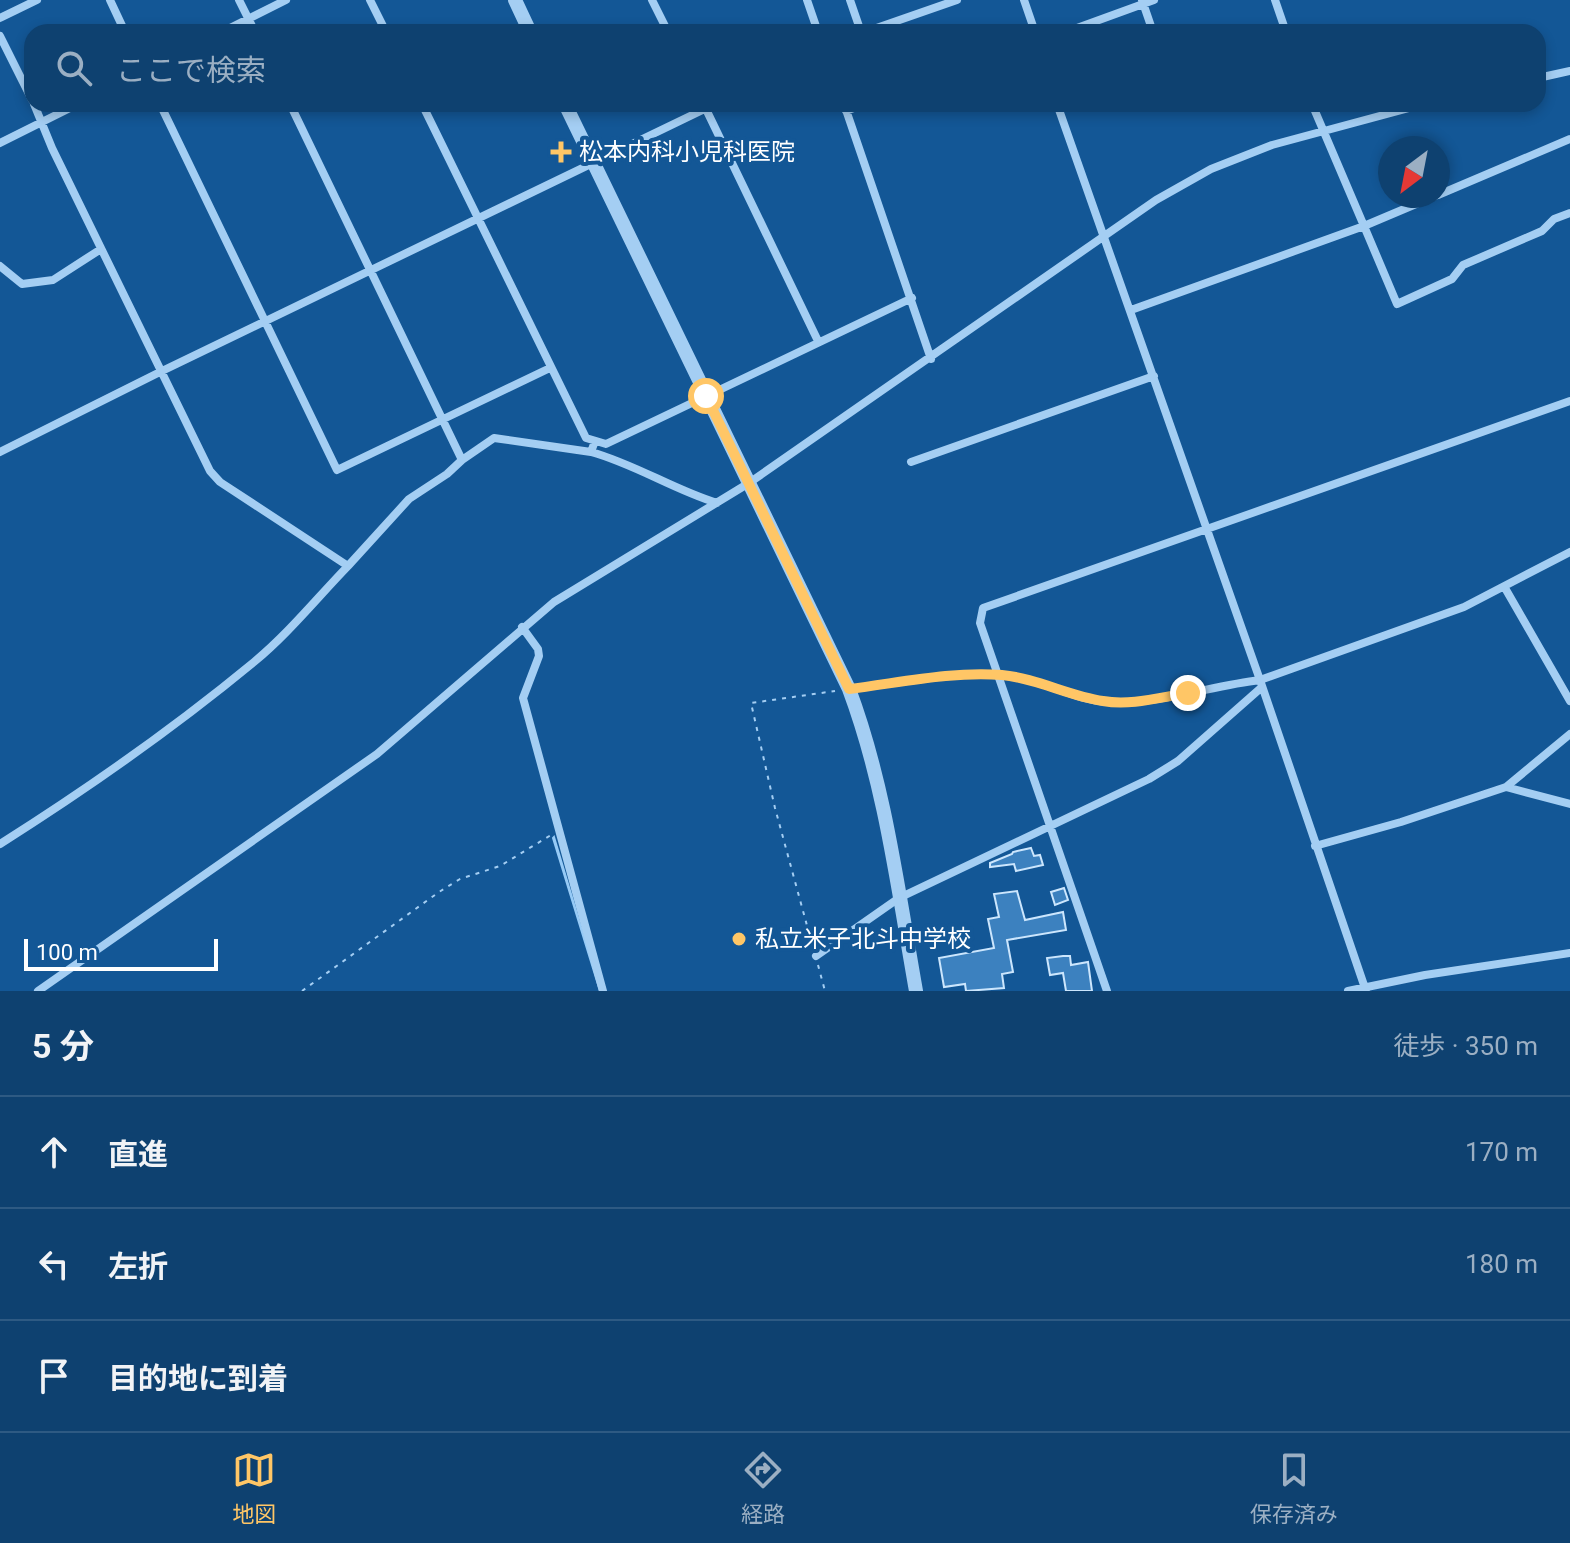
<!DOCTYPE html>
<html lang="ja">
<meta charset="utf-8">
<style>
:root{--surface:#0e4170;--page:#1c4c78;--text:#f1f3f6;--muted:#9bafc3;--line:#2e5a83;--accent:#ffc666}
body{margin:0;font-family:Roboto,"Noto Sans JP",sans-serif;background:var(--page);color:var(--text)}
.compass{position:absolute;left:1378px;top:136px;width:72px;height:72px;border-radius:50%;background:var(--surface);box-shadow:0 4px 12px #0003;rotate:212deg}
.scale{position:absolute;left:24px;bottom:20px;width:194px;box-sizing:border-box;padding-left:8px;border:4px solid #fff;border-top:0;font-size:22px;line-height:28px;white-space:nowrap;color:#fff;-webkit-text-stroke:6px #135796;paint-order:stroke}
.stop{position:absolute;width:24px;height:24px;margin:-18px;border:6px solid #ffc666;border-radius:50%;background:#fff}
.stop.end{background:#ffc666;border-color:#fff;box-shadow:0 2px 8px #0008}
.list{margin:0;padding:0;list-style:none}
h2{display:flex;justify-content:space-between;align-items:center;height:104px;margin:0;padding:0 32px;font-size:34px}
h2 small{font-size:26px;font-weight:400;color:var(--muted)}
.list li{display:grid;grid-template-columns:52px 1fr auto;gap:24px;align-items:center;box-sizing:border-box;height:112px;padding:0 32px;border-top:2px solid var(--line)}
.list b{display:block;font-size:30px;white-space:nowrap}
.list em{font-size:26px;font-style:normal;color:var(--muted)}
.icon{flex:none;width:44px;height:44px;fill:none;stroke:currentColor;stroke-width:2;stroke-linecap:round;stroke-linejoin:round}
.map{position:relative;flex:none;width:1570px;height:991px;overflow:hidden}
.search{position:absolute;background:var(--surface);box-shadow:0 4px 12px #0003;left:24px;right:24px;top:24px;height:88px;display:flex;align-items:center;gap:20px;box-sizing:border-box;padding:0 28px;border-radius:24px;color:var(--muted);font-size:30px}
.sheet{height:440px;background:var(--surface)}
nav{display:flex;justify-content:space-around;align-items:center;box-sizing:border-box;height:112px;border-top:2px solid var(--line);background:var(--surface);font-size:22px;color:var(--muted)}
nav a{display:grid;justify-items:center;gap:4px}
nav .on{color:var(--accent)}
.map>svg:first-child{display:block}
.water{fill:#3a6b99;stroke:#96caf6;stroke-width:2}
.building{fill:#3c81bf;stroke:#cce6fd;stroke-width:2}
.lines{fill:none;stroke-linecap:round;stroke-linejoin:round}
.path{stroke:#a4cef3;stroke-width:2;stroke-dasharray:4 6;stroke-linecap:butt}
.minor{stroke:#a4cef3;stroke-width:8}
.tertiary{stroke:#a4cef3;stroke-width:14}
.route{stroke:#ffc666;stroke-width:10}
.poi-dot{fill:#ffc666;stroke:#135796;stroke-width:3}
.labels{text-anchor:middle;stroke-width:8;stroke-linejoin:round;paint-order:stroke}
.poi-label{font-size:24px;fill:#fff;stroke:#135796;text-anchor:start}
</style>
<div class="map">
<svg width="1570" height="991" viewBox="0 0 1570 991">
<rect width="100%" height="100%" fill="#135796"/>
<path class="water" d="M554,837L600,991L553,838Z"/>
<path class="building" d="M1031,848L1034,856L1040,855L1043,865L1016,871L1014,864L990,867V863L1012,854L1013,852Z
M1064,888L1068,900L1055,905L1051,892Z
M1017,891L1025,920L1063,912L1066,930L1007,940L1013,972L1002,974L1004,988L966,991L965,984L944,987L939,958L994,948L988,919L999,917L994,894Z
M1063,956H1070L1071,965L1088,962L1092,991H1066L1063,973L1050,975L1047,958Z"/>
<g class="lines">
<path class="path" d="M812,944L775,808L751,703L835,691
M818,965L825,991
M302,991L439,892L460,879L500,866L551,835"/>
<path class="minor" d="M110,0L125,32
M239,0L255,32
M370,0L386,32
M652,0L668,32
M807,0L818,32
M850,0L861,32
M1024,0L1035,32
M1142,0L1153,32
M1275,0L1286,32
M0,18L37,0
M222,32L286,0
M865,32L957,0
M1066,32L1154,0
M0,36L32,100
M1538,78L1570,71
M34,104L52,148L210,471L220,482L348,566L409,499L447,474L462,460L290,104
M160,104L337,470L550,368
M422,104L586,438L606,444L912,298
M844,104L931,359
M704,105L818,341
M846,111L864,104
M0,143L78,104
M1438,195L1570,139
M1435,196L1364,226L1397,304L1452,279L1463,265L1542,231L1554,219L1570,213
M0,266L22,284L53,280L101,249
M1131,310L1364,226L1312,104
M0,452L162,371L715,104
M591,452C635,464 674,490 717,503
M462,460L494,438L591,452L595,441
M911,462L1154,376
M1505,588L1570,701
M522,627L538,649L539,656L523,698L603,991
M849,689C902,683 960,669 1014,677C1046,682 1076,700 1108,702C1158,705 1210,686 1260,680L1057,104
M1506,787L1570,734
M0,844C87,789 174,728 254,662C288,634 317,598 348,566
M1315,846L1401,822L1506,787L1570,804
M816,956L899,898L1149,779L1178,761L1262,687
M38,991L377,754L554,602L749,483L1156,200L1211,169L1272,145L1424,104
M1107,991L980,623L983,608L1570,401
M1348,991L1425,975L1570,953
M1366,991L1260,680L1464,607L1570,552"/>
<path class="tertiary" d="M515,0L530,32
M565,104L849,689C885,785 898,890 916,991"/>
</g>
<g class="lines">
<path class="route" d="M706,396L849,689C899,683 951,671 1002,675C1036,678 1069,696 1103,701C1131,706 1161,697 1188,693"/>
</g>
<g class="poi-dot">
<path d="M557 140h8v8h8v8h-8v8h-8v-8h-8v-8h8z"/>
<circle cx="739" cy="939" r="8"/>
</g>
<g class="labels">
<g class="poi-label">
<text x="579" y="160">松本内科小児科医院</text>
<text x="755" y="947">私立米子北斗中学校</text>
</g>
</g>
</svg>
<svg class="compass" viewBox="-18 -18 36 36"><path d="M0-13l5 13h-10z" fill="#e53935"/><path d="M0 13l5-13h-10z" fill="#9bafc3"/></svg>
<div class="scale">100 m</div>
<div class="stop" style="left:706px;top:396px"></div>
<div class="stop end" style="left:1188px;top:693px"></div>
<div class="search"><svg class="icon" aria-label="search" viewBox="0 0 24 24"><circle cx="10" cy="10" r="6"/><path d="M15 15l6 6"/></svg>ここで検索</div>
</div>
<section class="sheet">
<h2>5 分<small>徒歩 · 350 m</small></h2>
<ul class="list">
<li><svg class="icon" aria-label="ahead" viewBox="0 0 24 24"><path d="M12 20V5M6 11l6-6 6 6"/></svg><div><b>直進</b></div><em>170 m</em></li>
<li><svg class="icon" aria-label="left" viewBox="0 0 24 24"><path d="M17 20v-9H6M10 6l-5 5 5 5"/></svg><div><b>左折</b></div><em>180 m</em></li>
<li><svg class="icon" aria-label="arrive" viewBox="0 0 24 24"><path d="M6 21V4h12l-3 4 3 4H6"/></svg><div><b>目的地に到着</b></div></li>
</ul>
</section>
<nav>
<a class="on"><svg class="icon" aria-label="map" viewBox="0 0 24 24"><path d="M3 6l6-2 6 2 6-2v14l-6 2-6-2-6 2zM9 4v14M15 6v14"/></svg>地図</a>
<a><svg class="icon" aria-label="directions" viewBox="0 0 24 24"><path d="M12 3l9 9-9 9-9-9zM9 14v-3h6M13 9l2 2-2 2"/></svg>経路</a>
<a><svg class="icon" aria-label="saved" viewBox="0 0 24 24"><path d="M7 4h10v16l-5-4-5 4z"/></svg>保存済み</a>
</nav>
